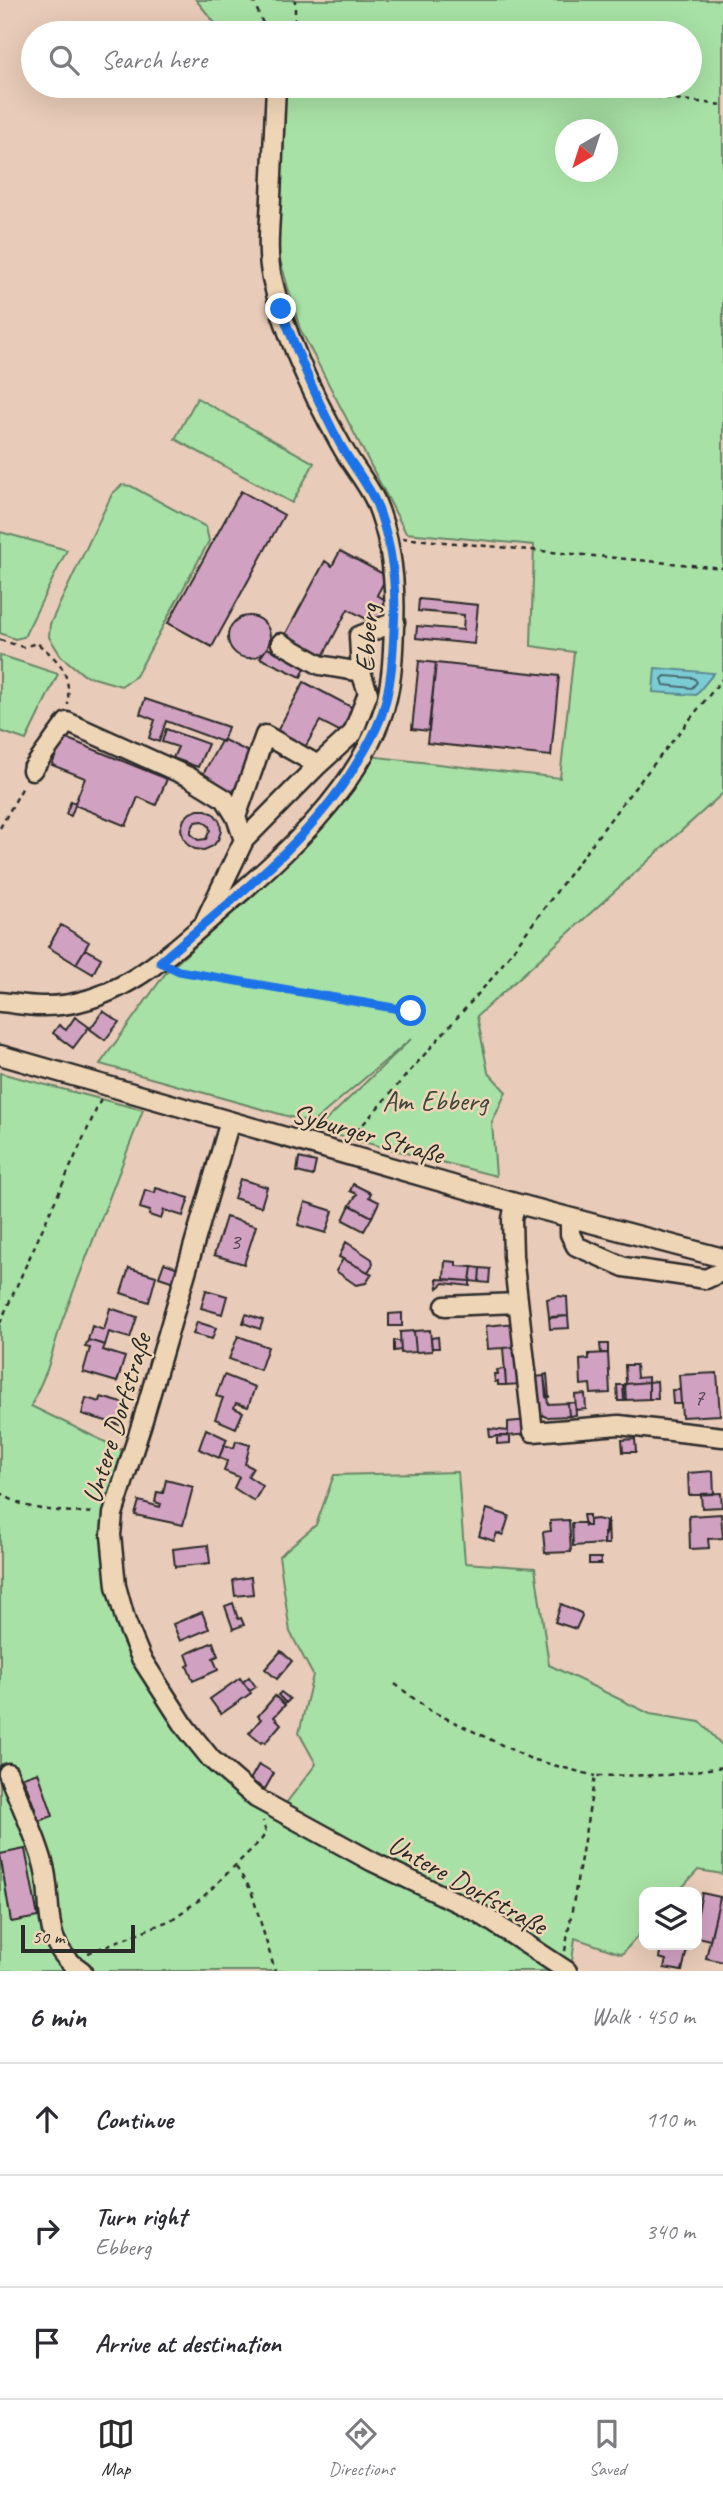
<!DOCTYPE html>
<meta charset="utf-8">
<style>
:root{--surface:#fff;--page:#f7f7f7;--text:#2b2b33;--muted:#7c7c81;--line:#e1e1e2;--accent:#2b2b2b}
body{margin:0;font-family:Caveat,sans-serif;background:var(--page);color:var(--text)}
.controls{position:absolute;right:21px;bottom:21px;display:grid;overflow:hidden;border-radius:14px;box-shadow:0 7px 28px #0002}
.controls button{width:63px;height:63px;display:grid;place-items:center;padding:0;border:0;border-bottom:2px solid var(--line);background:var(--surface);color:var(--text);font:35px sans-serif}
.compass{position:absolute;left:555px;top:119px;width:63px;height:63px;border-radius:50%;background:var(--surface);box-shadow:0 7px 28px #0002;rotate:219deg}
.scale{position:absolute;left:21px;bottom:18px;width:114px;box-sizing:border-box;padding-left:7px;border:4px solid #2b2b2b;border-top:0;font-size:19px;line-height:24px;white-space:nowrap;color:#2b2b2b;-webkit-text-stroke:5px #eed5b6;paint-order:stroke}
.stop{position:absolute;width:21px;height:21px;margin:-16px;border:5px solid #1a73e8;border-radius:50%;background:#fff}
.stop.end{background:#1a73e8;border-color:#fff;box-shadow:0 2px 7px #0008}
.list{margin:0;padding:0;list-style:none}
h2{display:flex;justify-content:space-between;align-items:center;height:91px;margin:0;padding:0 28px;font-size:30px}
h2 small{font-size:23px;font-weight:400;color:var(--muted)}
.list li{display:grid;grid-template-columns:46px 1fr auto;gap:21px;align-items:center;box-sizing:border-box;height:112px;padding:0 28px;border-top:2px solid var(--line)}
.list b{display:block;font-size:26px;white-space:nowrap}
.list p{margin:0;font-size:23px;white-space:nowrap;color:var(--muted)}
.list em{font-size:23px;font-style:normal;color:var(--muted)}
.icon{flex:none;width:38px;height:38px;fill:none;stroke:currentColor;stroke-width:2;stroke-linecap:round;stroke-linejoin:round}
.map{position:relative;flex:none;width:723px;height:1971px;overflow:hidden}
.search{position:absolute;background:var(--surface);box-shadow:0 7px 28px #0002;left:21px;right:21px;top:21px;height:77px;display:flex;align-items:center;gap:18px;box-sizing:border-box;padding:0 24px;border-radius:38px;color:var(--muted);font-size:26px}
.sheet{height:427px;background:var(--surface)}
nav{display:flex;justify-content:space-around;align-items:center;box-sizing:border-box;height:98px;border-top:2px solid var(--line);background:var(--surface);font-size:19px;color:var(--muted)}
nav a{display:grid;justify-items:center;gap:4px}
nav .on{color:var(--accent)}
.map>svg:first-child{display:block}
.green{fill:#a7e1a5;stroke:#698668;stroke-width:2;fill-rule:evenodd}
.water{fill:#7bccd6;stroke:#5b8c92;stroke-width:2}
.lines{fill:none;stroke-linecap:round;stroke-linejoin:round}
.shore{stroke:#4b6b6f;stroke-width:2}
.building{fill:#d1a1c2;stroke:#2b2b2b;stroke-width:2;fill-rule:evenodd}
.minor-casing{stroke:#2b2b2b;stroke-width:23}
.path{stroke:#2b2b2b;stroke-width:2.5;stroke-dasharray:5 5;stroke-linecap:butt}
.minor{stroke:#eed5b6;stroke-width:18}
.route{stroke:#1a73e8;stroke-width:9}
.labels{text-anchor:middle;stroke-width:5;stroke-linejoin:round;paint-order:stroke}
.number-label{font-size:24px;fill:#544851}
.street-label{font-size:28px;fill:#2b2b2b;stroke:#eed5b6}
.park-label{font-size:28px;fill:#3e463d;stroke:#eed5b6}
</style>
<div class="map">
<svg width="723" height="1971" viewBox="0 0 723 1971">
<rect width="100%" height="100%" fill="#e8cbb8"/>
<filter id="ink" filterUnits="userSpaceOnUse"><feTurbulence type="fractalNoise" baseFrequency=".0143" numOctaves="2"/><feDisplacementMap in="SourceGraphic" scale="14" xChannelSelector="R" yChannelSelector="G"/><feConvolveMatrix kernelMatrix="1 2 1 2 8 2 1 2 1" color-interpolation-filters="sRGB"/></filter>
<g filter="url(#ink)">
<path class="green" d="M196,0H723V793L477,1016L488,1072L506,1092L492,1123L496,1176L316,1130L411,1039L312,1123L100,1064L165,974L297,853L369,756L560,778L574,652L531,646L534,545L406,533L300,329L276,246L267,86H690V33H223ZM566,130H608V172H566Z
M197,398L314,463L292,503L175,439Z
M122,485L131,486L206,527L209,541L136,676L121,686L84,675L61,656L49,637L50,624L112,494Z
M0,532L67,550L24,637L15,639L0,633Z
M0,655L58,674L26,740L0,731Z
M0,1073L143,1110L62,1321L47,1370L31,1406L122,1450L106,1535L110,1586L190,1743L277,1815L316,1764L299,1733L313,1675L290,1632L279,1556L316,1525L334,1475L458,1472L465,1563L535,1568L549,1665L650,1714L700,1722L723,1746V1874L698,1870L678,1892H644V1929L622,1954L575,1938L571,1968L576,1971H0Z"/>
<path class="water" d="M655,668L714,673L696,695L653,692Z"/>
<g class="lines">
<path class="shore" d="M665,676L694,678L697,682L692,688L664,685L662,679Z"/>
</g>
<path class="building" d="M241,491L284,515L212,647L168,623Z
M340,551L387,576L377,595L389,602L377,625L348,609L322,658L284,637L325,561L332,566Z
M419,599L478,605L474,644L416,638L417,626L463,630L464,615L418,611Z
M228 637a21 21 0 1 1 42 0a21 21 0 1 1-42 0Z
M267,648L306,666L301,677L260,658Z
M419,661L436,663L429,731L412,729Z
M436,663L559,676L551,756L427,743Z
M304,682L357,710L345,734L320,721L303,751L275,735Z
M145,699L228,727L223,742L166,721L159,742L149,738L155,720L140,714Z
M166,729L208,744L198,767L173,758L178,747L162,742Z
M63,737L167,779L156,805L138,797L126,826L75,805L71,816L66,814L71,801L75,803L85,778L52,765Z
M224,740L253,754L233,792L202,776L221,741Z
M198,810H206L215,815L220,822L221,831L218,840L213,846L204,850L195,849L188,845L183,837L181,829L184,819L190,813ZM203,821L209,826L210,830L206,839L198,840L191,834V830L195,822Z
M61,925L89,942L76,964L48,947Z
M85,949L101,958L93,974L76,964Z
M103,1011L119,1022L105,1040L90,1029Z
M75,1017L89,1027L73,1048L53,1033L59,1025L66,1030Z
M299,1158L316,1162L313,1176L297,1172Z
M240,1179L267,1187L261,1207L234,1198Z
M353,1184L371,1193L369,1197L379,1202L372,1217L350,1205L357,1194L350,1191Z
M156,1188L189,1198L183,1216L164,1210L161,1219L149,1215L150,1211L140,1208L145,1190L155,1193Z
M305,1202L333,1211L326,1233L298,1225Z
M350,1205L372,1217L364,1231L343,1220Z
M226,1217L256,1226L244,1264L214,1255Z
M346,1242L372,1259L373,1264L368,1272L339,1257Z
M343,1259L372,1274L366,1283L356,1285L336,1271Z
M445,1261L456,1262V1266L472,1267L470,1281L444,1279Z
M164,1263L179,1268L174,1282L159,1277Z
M472,1267L480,1268L479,1282L470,1281Z
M129,1268L156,1276L149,1302L121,1293Z
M480,1268L490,1269L489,1283L479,1282Z
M437,1279L470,1281V1286L444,1283L438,1288Z
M206,1290L227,1296L222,1314L201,1308Z
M558,1296L567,1297L568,1316L549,1317L547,1299Z
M110,1308L137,1317L130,1338L109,1332L105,1345L88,1340L92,1326L104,1330Z
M402,1313V1326H389V1314Z
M246,1314L263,1320L260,1329L243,1323Z
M568,1316L569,1328L550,1329L549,1318Z
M197,1322L216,1328L212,1339L193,1334Z
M515,1323L517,1347L488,1349L486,1326Z
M430,1330L432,1351L416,1352L414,1331Z
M414,1331L416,1352L401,1353L400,1332Z
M238,1336L268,1347L260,1370L229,1359Z
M438,1337L439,1348H432L431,1338Z
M88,1340L105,1345L103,1350L125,1357L117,1382L83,1372L90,1348L85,1347Z
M400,1340L401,1350L394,1351V1341Z
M600,1344H608V1353H601Z
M517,1347L520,1384L506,1385L503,1348Z
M608,1353L610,1393L591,1394L590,1384L581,1385L580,1360L589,1359V1354Z
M625,1365H636L637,1378L648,1377V1382L626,1384Z
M505,1369L506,1385H498V1381L495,1382L494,1374H498L497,1370Z
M717,1373L720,1415L682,1417L679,1375Z
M547,1374L549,1397H546L544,1375Z
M224,1375L255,1387L248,1407L236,1403L234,1408L243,1412L236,1428L215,1419L223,1398L216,1396Z
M544,1376L548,1404L568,1403L569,1416L546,1417L538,1413L535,1377Z
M657,1381L658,1399H649V1382Z
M649,1382V1399L626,1400L625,1384Z
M617,1385H623L624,1401H618Z
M672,1390H680L681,1404H673Z
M585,1394L586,1409L576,1410L575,1395Z
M101,1397L126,1404L120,1425L82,1414L86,1398L100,1402Z
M575,1402L576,1415L569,1416L568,1403Z
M528,1420L529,1434L508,1436V1422Z
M206,1429L227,1439L219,1458L199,1449Z
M489,1429L508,1431V1436L490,1437Z
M497,1436H510V1443L497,1444Z
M635,1439L636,1452H623L622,1440Z
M236,1441L250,1445L245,1464L253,1468L248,1476L263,1486L254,1501L234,1488L239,1477L224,1471L227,1461L219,1458L224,1445L234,1448Z
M713,1471L714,1494L689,1495L688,1473Z
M166,1480L193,1487L183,1525L135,1515L139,1501L160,1507L161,1504L155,1502L157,1492L163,1493Z
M721,1493L722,1507L702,1508L701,1494Z
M487,1509L509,1516L503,1535L497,1533L494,1541L479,1536Z
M721,1514L723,1538L708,1539L709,1548L690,1549L689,1516Z
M583,1515H589V1526H585Z
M597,1519L606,1521L604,1544L573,1546L572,1523H585V1526H589V1520Z
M569,1520L571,1552L545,1553L543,1532L551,1531L550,1521Z
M608,1520L609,1544H604V1533H607L606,1521Z
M208,1545L210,1563L175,1567L173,1549Z
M589,1558H601V1564H589Z
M251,1577L253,1594L235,1596L233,1580Z
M233,1603L238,1619L241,1618L244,1625L233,1629L225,1606Z
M561,1604L581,1613L582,1616L576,1629L555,1622Z
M202,1612L209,1629L180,1641L173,1624Z
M213,1642L218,1656L213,1658L218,1670L193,1681L187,1666L190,1665L186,1654Z
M281,1651L292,1661L277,1679L265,1669Z
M249,1677L256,1687L250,1691L243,1682Z
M240,1678L251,1693L221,1714L210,1699Z
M281,1692L290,1699L286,1703L278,1695Z
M275,1696L285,1705L274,1717L281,1724L265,1743L263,1741L261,1743L249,1733L261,1719L258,1716Z
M259,1764L274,1773L265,1789L250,1780Z
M38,1772L53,1816L33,1823L29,1811L35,1809L23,1777Z
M25,1849L38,1917L11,1922L0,1854Z
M702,1893L720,1897L710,1940L697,1937V1917Z
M720,1897L723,1898V1962L706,1958Z
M670,1945L687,1949L682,1971L664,1968L666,1960L659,1958L661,1946L669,1948Z"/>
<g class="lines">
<defs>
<path id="minor" d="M281,643L320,665L361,672L368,693L353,733L318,765
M361,672L359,636L395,622
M32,770L67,722L189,777L225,799L236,817L244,840L206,919
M236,817L265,735L318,765L244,840
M0,1002C13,1003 27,1006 41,1006C117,1008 173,951 226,905C286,854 352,794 381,718C392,689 393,657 394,626C396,583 392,540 375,500C366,481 351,464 341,445C312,394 285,336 272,278C266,252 270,224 271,197C273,160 274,123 276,86
M0,1055L515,1203L723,1258
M230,1121L142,1423L113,1514L111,1535L116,1586L126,1622L141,1658L186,1728L211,1759L256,1798L373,1862L479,1913L567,1971
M515,1203L512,1219L513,1256L533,1432L619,1425L723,1437
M570,1218V1234L576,1246L624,1267L706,1279L723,1271
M445,1306L517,1303
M8,1773C19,1801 33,1829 42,1859C56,1901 36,1942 82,1971"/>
</defs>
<use href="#minor" class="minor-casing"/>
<path class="path" d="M253,0L267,33
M295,33V0
M567,86L723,105
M402,538L723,568
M0,640L23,647L37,643C62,663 70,672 68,705
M0,828L24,785
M176,970L411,1011
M350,1139L493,977L621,805L723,678
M0,1323L101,1099
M0,1492C26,1513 63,1511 95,1513
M395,1684L429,1710L531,1759L595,1776
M236,1867L251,1890L275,1971
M565,1951L595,1776L668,1775L723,1767
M88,1953L171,1920L202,1898L261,1840L266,1833L263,1821"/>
<use href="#minor" class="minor"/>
</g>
</g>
<g class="lines" filter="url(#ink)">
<path class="route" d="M281,309C298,355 317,401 340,444C351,464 367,482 376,503C392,543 397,585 394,628C393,658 391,688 381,717C375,733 366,749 357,763C308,844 230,901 160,962L179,971L411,1011"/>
</g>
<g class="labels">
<g class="number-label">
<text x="235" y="1249">3</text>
<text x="699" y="1405">7</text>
</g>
<g class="street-label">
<text transform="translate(366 638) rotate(-86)" y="10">Ebberg</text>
<text transform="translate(368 1133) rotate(16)" y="10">Syburger Straße</text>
<text transform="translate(116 1418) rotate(-73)" y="10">Untere Dorfstraße</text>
<text transform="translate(468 1884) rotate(29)" y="10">Untere Dorfstraße</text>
</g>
<g class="park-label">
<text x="435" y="1110">Am Ebberg</text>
</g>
</g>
</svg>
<div class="controls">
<button><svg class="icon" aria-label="layers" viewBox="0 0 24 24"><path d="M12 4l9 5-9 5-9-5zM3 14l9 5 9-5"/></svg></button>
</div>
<svg class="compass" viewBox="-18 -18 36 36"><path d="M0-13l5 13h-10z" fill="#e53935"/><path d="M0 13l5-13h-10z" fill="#7c7c81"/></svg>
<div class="scale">50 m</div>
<div class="stop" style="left:411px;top:1011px"></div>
<div class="stop end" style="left:281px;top:309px"></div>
<div class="search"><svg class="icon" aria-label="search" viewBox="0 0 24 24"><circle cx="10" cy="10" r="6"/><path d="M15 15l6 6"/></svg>Search here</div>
</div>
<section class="sheet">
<h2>6 min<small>Walk · 450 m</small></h2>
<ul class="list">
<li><svg class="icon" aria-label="ahead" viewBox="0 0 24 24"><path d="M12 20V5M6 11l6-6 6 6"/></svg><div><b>Continue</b></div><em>110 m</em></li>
<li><svg class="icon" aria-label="right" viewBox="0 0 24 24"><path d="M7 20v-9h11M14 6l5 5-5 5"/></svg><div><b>Turn right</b><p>Ebberg</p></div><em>340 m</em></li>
<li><svg class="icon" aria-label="arrive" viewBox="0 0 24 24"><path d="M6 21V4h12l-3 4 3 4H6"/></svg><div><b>Arrive at destination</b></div></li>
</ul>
</section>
<nav>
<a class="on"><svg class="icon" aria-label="map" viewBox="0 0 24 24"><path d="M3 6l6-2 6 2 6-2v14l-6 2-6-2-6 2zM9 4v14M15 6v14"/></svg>Map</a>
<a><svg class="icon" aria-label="directions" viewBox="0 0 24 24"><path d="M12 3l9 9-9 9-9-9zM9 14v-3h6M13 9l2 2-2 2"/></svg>Directions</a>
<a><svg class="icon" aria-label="saved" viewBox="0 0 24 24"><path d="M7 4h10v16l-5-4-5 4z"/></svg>Saved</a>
</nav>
